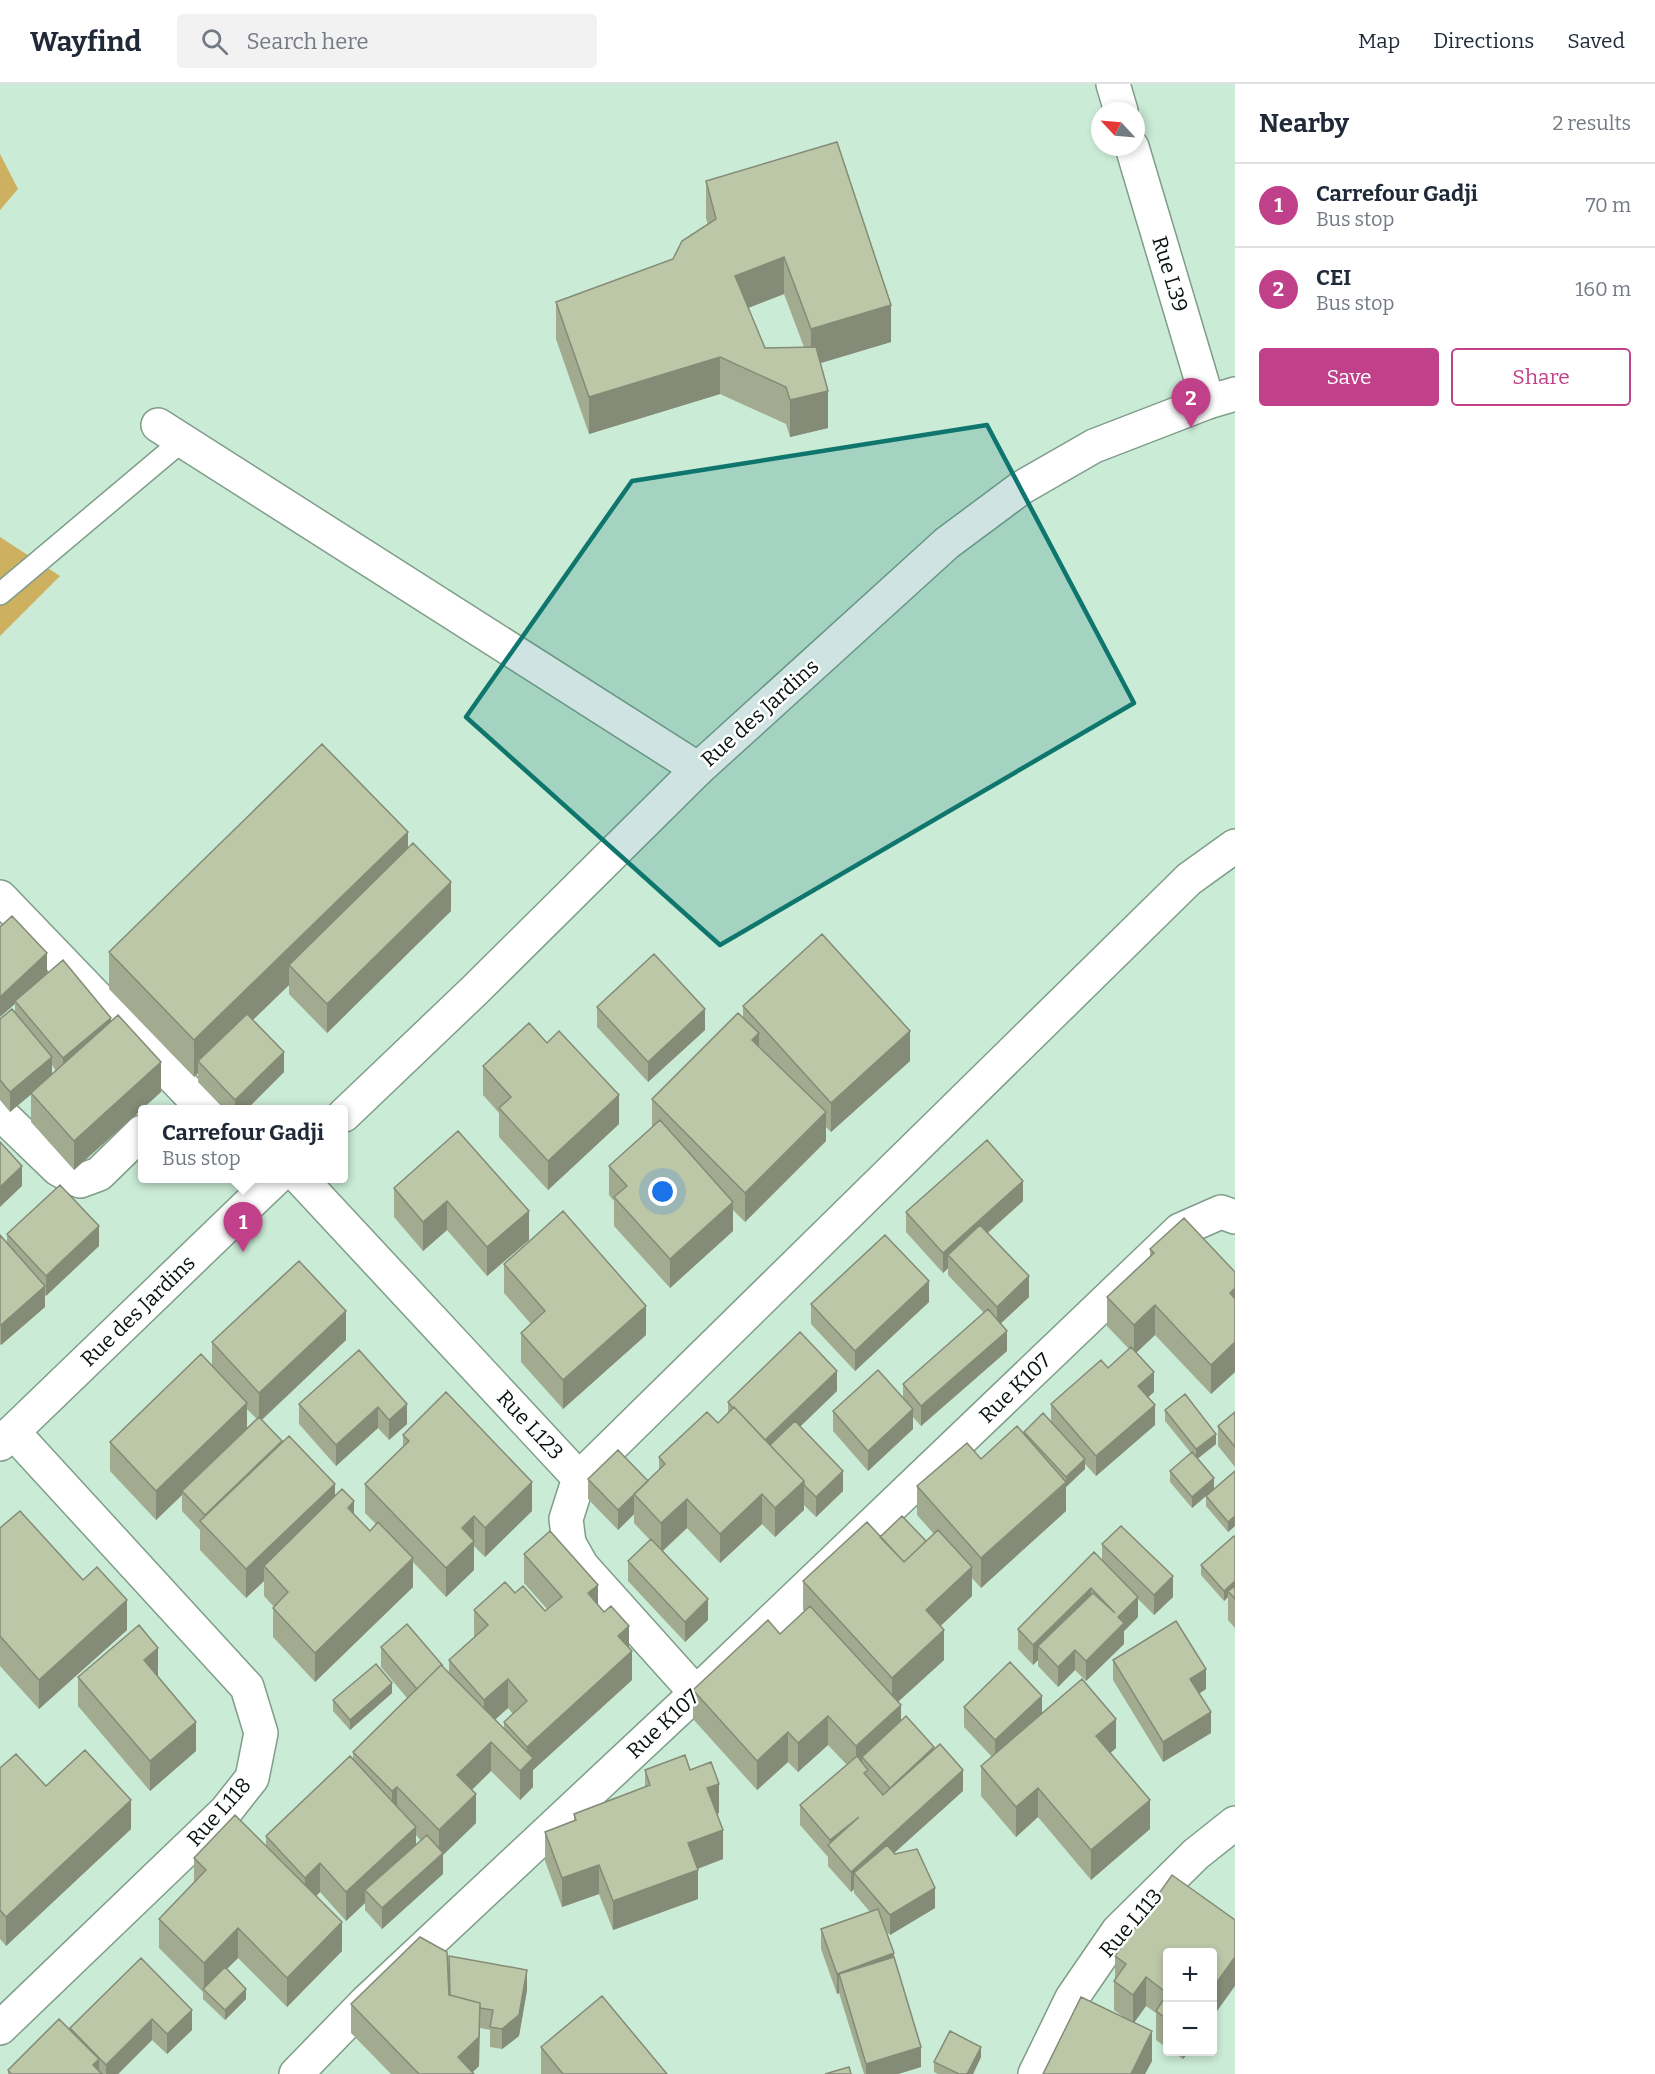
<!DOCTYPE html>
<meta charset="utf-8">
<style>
:root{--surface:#fff;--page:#f2f2f3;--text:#1f2937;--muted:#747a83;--line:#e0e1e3;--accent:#c1408a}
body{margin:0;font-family:Bitter,serif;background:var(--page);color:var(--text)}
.controls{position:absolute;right:18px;bottom:18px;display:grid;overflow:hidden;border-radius:6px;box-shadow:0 3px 9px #0003}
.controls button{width:54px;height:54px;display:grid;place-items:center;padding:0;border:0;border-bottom:2px solid var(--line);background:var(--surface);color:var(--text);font:30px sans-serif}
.compass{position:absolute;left:1091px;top:18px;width:54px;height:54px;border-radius:50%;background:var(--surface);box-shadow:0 3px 9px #0003;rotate:296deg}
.you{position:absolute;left:663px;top:1108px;width:21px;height:21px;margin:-15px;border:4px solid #fff;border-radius:50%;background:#1a73e8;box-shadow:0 0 0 9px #1a73e833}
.badge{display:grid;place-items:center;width:39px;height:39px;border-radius:50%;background:var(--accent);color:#fff;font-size:20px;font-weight:700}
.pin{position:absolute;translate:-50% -50px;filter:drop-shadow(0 2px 3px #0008)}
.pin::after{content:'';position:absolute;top:32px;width:21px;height:18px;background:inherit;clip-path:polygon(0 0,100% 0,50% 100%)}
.popup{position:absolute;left:138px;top:1021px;width:210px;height:78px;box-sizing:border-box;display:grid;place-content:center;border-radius:6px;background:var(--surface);filter:drop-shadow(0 2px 4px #0005);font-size:20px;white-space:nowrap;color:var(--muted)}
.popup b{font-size:22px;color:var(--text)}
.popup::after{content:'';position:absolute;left:50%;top:100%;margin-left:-12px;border:12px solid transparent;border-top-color:var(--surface)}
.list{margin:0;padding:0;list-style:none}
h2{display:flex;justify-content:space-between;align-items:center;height:78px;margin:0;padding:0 24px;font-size:26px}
h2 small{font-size:20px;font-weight:400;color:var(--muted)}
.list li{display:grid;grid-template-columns:39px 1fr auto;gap:18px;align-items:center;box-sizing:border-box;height:84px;padding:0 24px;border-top:2px solid var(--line)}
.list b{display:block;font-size:22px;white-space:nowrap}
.list p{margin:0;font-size:20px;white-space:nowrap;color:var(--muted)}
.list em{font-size:20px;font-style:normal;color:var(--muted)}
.actions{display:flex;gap:12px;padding:18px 24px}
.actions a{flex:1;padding:14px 0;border:2px solid var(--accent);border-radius:6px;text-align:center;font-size:21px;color:var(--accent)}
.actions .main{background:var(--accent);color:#fff}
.icon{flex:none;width:33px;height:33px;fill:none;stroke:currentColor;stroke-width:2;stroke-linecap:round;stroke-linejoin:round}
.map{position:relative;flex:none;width:1235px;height:1990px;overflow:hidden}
header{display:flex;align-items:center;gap:36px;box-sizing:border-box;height:84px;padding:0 30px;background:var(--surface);border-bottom:2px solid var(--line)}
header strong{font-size:28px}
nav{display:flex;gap:33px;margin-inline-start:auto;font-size:21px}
.search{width:420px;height:54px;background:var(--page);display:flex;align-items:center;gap:15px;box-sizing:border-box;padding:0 21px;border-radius:6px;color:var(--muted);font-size:22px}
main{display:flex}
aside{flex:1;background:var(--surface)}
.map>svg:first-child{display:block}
.green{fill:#cdb060}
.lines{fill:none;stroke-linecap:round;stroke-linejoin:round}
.lane-casing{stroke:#7f9d8a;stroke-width:24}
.street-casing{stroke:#7f9d8a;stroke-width:36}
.secondary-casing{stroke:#7f9d8a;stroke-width:36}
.lane{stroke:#fff;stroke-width:21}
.street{stroke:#fff;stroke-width:33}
.secondary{stroke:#fff;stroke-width:33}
.wall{fill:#a2ab90;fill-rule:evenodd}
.shaded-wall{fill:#848b76}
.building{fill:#bcc7a8;stroke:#848b76;stroke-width:1.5}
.marked{fill:#0f766e;fill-opacity:0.2;stroke:#0f766e;stroke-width:4.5;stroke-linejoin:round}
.labels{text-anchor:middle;stroke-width:5;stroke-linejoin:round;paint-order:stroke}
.street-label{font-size:21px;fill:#07130c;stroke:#fff}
</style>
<header>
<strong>Wayfind</strong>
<div class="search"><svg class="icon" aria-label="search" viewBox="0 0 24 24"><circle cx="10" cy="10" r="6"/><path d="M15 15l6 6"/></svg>Search here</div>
<nav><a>Map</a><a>Directions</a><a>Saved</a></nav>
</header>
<main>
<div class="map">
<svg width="1235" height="1990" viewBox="0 0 1235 1990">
<rect width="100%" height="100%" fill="#caebd6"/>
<path class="green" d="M0,70L18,105L0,126Z
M0,453L60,492L0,552Z"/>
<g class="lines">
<defs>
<path id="lane" d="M0,510L183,356"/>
<path id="street" d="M1113,0L1121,27
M1132,63L1208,318
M158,341L698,685
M0,813L205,1026
M0,1029L58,1085L80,1097L99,1090L142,1048
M300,1094L579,1394L566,1435L569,1459L582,1482L696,1609
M579,1394L1189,795L1235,762
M0,1944L226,1727L252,1694L261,1649L247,1603L13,1348
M296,1990L366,1918L696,1609L1180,1146L1221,1128L1235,1133
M1035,1990L1072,1914L1118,1847L1196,1770L1235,1739"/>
<path id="secondary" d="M344,1031L475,906L698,685L947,459L1021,404L1094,362L1208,318L1235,310
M0,1360L276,1094"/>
</defs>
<use href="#lane" class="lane-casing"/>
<use href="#street" class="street-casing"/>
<use href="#secondary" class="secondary-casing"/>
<use href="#lane" class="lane"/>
<use href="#street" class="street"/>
<use href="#secondary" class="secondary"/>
</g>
<path class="wall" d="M706,97L891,258L820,279L828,344L790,353L786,340L720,310L589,350L556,255V218L673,175L708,141L706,134ZM784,210L804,263L765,264L748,224Z
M408,764L451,827L327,949L289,910V901L253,936L284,988L246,1026H225L198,998V989L194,993L109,905V868Z
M0,843L47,889L40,896L111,937L161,1008L74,1086L31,1038V1010L10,1028L0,1016V935L15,928V920ZM52,981L56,987L52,991Z
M743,922L910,977L831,1048L826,1043V1057L745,1138L733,1126V1147L670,1204L614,1142V1117L609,1111V1082L652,1043V1015L743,934Z
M597,923L705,946L648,998L597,943Z
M547,959L619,1040L548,1106L499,1053V1029L483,1011V982Z
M394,1104L529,1127V1156L487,1192L447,1146L423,1167L394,1133Z
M1023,1117L988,1149L1029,1213L1001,1239L1007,1267L921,1342L913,1333V1345L868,1387L833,1347V1327L903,1313V1300L984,1229L948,1191V1184L943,1189L906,1148V1128Z
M7,1150L99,1162L45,1212V1223L1,1261L0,1260V1151L7,1160Z
M1150,1165L1235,1188V1288L1211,1310L1155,1251L1136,1268L1154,1308L1148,1313L1155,1341L1096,1392L1085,1380V1385L1066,1403V1427L981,1504L972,1494V1512L940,1542L944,1576L898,1618L901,1637L934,1665L963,1707L894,1769L935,1824L890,1851L886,1847L894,1874L921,1983L898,1990H864L839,1909L837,1910L821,1865V1845L870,1828L854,1809V1805L851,1808L828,1782V1773L800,1741V1721L847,1681L828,1661L798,1688L788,1678L757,1706L693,1635V1606L780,1550L805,1528L803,1526V1497L880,1453L926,1457L934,1450L917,1431V1402L981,1375L1024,1350V1348L1051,1337V1320L1108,1284L1129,1265L1107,1242V1213L1150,1172Z
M504,1180L646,1251L563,1325L521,1278V1249L531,1240L504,1209Z
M929,1218L855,1287L811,1240V1220Z
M346,1256L262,1336L282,1359L335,1413L354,1431L370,1447L376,1440L365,1429V1400L403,1363V1351L532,1427L485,1473L474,1462V1486L446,1513L413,1478V1503L315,1598L273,1553V1524L274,1523L264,1512V1497L246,1514L200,1466V1446L182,1427V1411L156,1436L110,1387V1358L212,1282V1258ZM247,1325L257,1335L247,1344Z
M359,1266L407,1340L389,1356L378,1344L336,1382L299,1340V1320Z
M837,1307L800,1342L843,1407L816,1433L804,1421V1426L775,1453L762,1440L720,1479L687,1444L663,1467L708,1536L685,1558L628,1497V1477L650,1456L634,1439V1430L618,1446L588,1415V1395L648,1397L659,1386V1373L718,1339L728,1329V1318Z
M1165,1326L1216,1360L1197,1375L1214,1405L1235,1387V1442L1228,1448L1206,1422V1412L1192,1424L1170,1398V1387L1191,1369L1165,1337Z
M1235,1328V1383L1218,1362V1342Z
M0,1444L127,1546L39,1625L0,1582Z
M1235,1454V1544L1228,1536V1513L1224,1517L1201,1491V1481Z
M1102,1460L1173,1513L1154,1531L1138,1515V1533L1124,1547V1560L1086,1597L1075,1586L1058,1603L1038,1582V1576L1033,1581L1018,1565V1545L1102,1476Z
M524,1470L598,1521L629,1564L632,1596L533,1686V1703L520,1716L491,1687L472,1706L476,1739L443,1771V1790L382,1845L365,1826V1819L346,1837L320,1808L316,1812L342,1867L287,1923L238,1874L226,1885L246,1915L225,1936L203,1915V1908L159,1864V1835L194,1799V1774L266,1762V1752L353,1675V1668L407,1614L381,1583V1563L443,1583L449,1588V1576L474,1553V1526L515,1509L545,1527L547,1525L524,1499ZM508,1624L513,1630L504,1638V1644L495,1636ZM416,1751L421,1757L416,1761Z
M1113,1576L1206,1605L1199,1610L1211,1649L1163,1678L1113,1596Z
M78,1593L196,1667L150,1707L78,1622Z
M392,1609L350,1646L333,1627V1616Z
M964,1623L1042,1630L1116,1664L1110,1669L1150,1745L1091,1796L1038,1733L1016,1753L981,1712V1682L992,1673L964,1643Z
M0,1684L46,1702L131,1745L6,1862L0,1855Z
M645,1686H690L719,1729L717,1730L723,1775L698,1785V1815L613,1846L599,1810L562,1823L545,1777V1748L574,1736V1730L645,1703Z
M1167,1869V1964L1156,1956V1929L1146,1922L1134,1939L1152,1977L1145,1990H1043L1126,1935L1114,1926V1897L1115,1895V1872Z
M449,1872L527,1906L519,1952L502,1965L490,1963V1946L480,1944L479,1982L472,1988L474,1990H391L351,1949V1920L449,1911Z
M141,1874L192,1946L167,1970L152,1956L118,1990H8V1986L70,1946V1944Z
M541,1963L667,1990H541Z
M1172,1968H1189L1183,1975Z
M981,1973L973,1990H938L934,1988V1978Z"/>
<path class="shaded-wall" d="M784,173V210L735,229V192Z
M891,221V258L811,282V245Z
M720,273V310L589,350V313Z
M828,307V344L790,353V316Z
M408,748V785L289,881V901L204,983L198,977V989L194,993V956Z
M451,798V827L327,949V920Z
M47,869V889L16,919L15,917V920L0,933V913Z
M705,925V946L648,998V978Z
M111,934V954L63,994V974Z
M910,947V977L831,1048V1019Z
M759,949V978L752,956Z
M284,968V988L246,1026H235V1016Z
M52,973V993L10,1028V1008Z
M161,978V1008L74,1086V1057Z
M619,1011V1040L548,1106V1077Z
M826,1028V1057L745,1138V1109Z
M22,1082V1102L0,1123V1103Z
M1023,1097V1117L954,1178L948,1171V1184L943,1189V1169Z
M447,1117V1146L423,1167V1138Z
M733,1118V1147L670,1204V1175Z
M529,1127V1156L487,1192V1163Z
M99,1142V1162L46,1212V1192Z
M1029,1192V1213L997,1243V1223Z
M929,1197V1218L855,1287V1267Z
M45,1202V1223L1,1261V1241Z
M1235,1204V1234L1230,1209Z
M1155,1221V1251L1134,1271V1241Z
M646,1222V1251L563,1325V1296Z
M346,1227V1256L259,1338V1309Z
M1007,1247V1267L921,1342V1322Z
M1235,1258V1288L1211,1310V1281Z
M837,1287V1307L773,1369L764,1356Z
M1154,1288V1308L1138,1322V1302Z
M247,1319V1348L182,1407V1411L156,1436V1407Z
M407,1320V1340L389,1356V1336Z
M1155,1321V1341L1096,1392V1372Z
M378,1323V1344L336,1382V1361Z
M913,1325V1345L868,1387V1367Z
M1216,1350V1360L1196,1376V1365Z
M282,1357V1377L205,1431Z
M1085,1375V1385L1066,1403V1427L981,1504V1474L1066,1399V1393Z
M843,1387V1407L816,1433V1413Z
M1214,1394V1405L1192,1424V1413Z
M804,1397V1426L775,1453V1424Z
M532,1398V1427L485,1473V1444Z
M335,1400V1430L264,1482V1497L246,1514V1485Z
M634,1410V1430L618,1446V1426Z
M762,1410V1440L720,1479V1450Z
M687,1415V1444L661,1468V1439Z
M354,1417V1447L348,1424Z
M474,1432V1486L446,1513V1484L462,1444Z
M1235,1432V1442L1228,1448V1438Z
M413,1474V1503L315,1598V1569Z
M972,1483V1512L926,1556V1526Z
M1173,1492V1513L1154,1531V1511Z
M1235,1497V1508L1228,1507V1513L1224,1517V1507Z
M598,1501V1530L588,1509Z
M1091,1504V1524L1038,1562V1576L1033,1581V1561Z
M1138,1513V1533L1124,1547V1560L1086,1597V1577L1118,1533Z
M708,1515V1536L685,1558V1538Z
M127,1516V1546L39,1625V1596Z
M629,1542V1570L632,1567V1596L533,1686V1703L520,1716V1687L527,1681V1663L618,1552Z
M944,1546V1576L892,1623V1594Z
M158,1564V1593L144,1576Z
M1075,1566V1586L1058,1603V1583Z
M1206,1585V1605L1190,1615V1595Z
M508,1595V1624L484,1645V1616Z
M392,1599V1609L350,1646V1636Z
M1042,1612V1632L995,1677V1656Z
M901,1621V1650L862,1673V1685L856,1691V1662Z
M1211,1628V1649L1163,1678V1658Z
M828,1632V1661L798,1688V1659Z
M1116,1635V1664L1096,1682V1652Z
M196,1638V1667L150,1707V1677Z
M788,1648V1678L757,1706V1677Z
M491,1658V1687L457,1720V1691Z
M934,1663V1683L890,1724V1704Z
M963,1686V1707L862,1798L854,1789V1805L851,1808V1788Z
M719,1700V1729L707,1733V1704Z
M397,1703V1732L392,1737V1707Z
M1038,1704V1733L1016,1753V1723Z
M476,1710V1739L443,1771V1790L382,1845V1824L439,1773V1746Z
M131,1716V1745L6,1862V1833Z
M1150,1716V1745L1091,1796V1766Z
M859,1733L830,1764V1756Z
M416,1743V1772L365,1806V1819L346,1837V1808Z
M723,1746V1775L688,1788V1759Z
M320,1779V1808L305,1823V1794Z
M599,1781V1810L562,1823V1794Z
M698,1786V1815L613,1846V1817Z
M935,1804V1824L890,1851V1831Z
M342,1838V1867L287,1923V1894Z
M238,1844V1874L205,1907L204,1905V1879Z
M894,1869V1889L839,1890V1909L837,1910V1890Z
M1235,1873V1902L1212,1934V1905Z
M527,1886V1906L519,1952L502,1965V1945Z
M1146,1893V1922L1133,1940V1911Z
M246,1905V1915L225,1936V1926Z
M480,1919L479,1982L471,1990L458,1973Z
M192,1926V1946L167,1970V1950Z
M152,1935V1956L118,1990H106V1981Z
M1152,1947V1977L1145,1990H1131Z
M921,1963V1983L898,1990H866V1980Z
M981,1963V1973L973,1990H967Z
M1183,1968H1189L1183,1975Z
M99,1975V1990L93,1981Z"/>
<path class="building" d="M837,58L891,221L811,245L784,173L735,192L765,264L816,263L828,307L790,316L786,303L720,273L589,313L556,218L673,175L682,157L716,135L706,97Z
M322,660L408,748L194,956L109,868Z
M413,759L451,798L327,920L289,881Z
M12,832L47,869L0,913V843Z
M822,850L910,947L831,1019L743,922Z
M654,870L705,925L648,978L597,923Z
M63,876L111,934L63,974L15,917Z
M12,925L52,973L10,1008L0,996V935Z
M738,929L759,949L752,956L826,1028L745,1109L652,1015Z
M247,930L284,968L235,1016L198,977Z
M118,931L161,978L74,1057L31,1009Z
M529,939L547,959L559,947L619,1011L548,1077L499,1024L511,1013L483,982Z
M660,1036L733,1118L670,1175L614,1113L627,1102L609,1082Z
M458,1047L529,1127L487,1163L447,1117L423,1138L394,1104Z
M987,1056L1023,1097L943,1169L906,1128Z
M0,1058L22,1082L0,1103Z
M60,1101L99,1142L46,1192L7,1150Z
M563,1127L646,1222L563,1296L521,1249L545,1227L504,1180Z
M1184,1134L1235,1188V1204L1230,1209L1235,1215V1258L1211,1281L1155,1221L1134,1241L1107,1213L1154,1169L1150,1165Z
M980,1141L1029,1192L997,1223L948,1171Z
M0,1151L45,1202L1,1241L0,1240Z
M885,1151L929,1197L855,1267L811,1220Z
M299,1177L346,1227L259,1309L212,1258Z
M988,1225L1007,1247L921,1322L903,1300Z
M800,1248L837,1287L765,1356L734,1323L733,1324L728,1318Z
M1131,1263L1154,1288L1138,1302L1155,1321L1096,1372L1051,1320L1101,1276L1108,1284Z
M359,1266L407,1320L389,1336L378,1323L336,1361L299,1320Z
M201,1270L247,1319L156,1407L110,1358Z
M878,1286L913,1325L868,1367L833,1327Z
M446,1308L532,1398L485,1444L474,1432L462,1444L474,1457L446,1484L365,1400L409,1357L403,1351Z
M1185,1310L1216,1350L1196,1365L1165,1326Z
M734,1323L804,1397L775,1424L762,1410L720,1450L687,1415L661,1439L634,1410L665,1380L659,1373L707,1328L718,1339Z
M1235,1328V1363L1218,1342Z
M1043,1329L1085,1375L1066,1393L1024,1348Z
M259,1333L282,1357L205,1431L182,1407Z
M795,1337L843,1387L816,1413L804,1401V1397L770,1361Z
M1017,1342L1066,1398L981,1474L917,1402L967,1359L981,1375Z
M289,1352L335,1400L246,1485L200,1437Z
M618,1366L648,1397L618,1426L588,1395Z
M1192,1368L1214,1394L1192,1413L1170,1387Z
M1235,1387V1432L1228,1438L1206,1412Z
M342,1405L354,1417L348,1424L370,1447L378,1438L413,1474L315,1569L273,1524L288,1508L264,1482Z
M20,1427L83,1496L97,1483L127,1516L39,1596L0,1552V1444Z
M902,1432L926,1457L904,1478L880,1453Z
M867,1438L904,1478L938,1446L972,1483L926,1526L944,1546L892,1594L803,1497Z
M1121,1442L1173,1492L1154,1511L1102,1460Z
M550,1447L598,1501L588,1509L604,1528L611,1522L629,1542L618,1552L632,1567L527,1663L504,1638L527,1617L508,1595L484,1616L449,1576L488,1541L474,1526L505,1498L515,1509L523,1502L545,1527L562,1513L524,1470Z
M1234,1452L1235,1454V1497L1224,1507L1201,1481Z
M651,1455L708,1515L685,1538L628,1477Z
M1094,1468L1138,1513L1118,1533L1124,1539L1086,1577L1075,1566L1058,1583L1038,1562L1093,1509L1115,1529L1091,1504L1033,1561L1018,1545Z
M1235,1502V1515L1228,1507Z
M810,1522L901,1621L856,1662L828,1632L798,1659L788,1648L757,1677L693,1606L768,1536L780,1550Z
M1176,1537L1206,1585L1190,1595L1211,1628L1163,1658L1113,1576Z
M407,1540L443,1582L441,1581L417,1605L381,1563Z
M139,1541L158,1564L144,1576L196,1638L150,1677L78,1593Z
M1010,1578L1042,1612L995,1656L964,1623Z
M376,1580L392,1599L350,1636L333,1616Z
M441,1581L533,1674L520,1687L491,1658L457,1691L476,1710L439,1746L397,1703L392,1707L353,1668Z
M1082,1595L1116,1635L1096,1652L1150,1716L1091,1766L1038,1704L1016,1723L981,1682Z
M906,1632L934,1663L890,1704L862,1673Z
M940,1660L963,1686L851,1788L828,1761L859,1733L830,1756L800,1721L857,1672L868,1686L864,1689L883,1711Z
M85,1666L131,1716L6,1833L0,1826V1684L16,1670L46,1702Z
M685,1671L690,1686L711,1678L719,1700L707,1704L723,1746L688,1759L698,1786L613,1817L599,1781L562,1794L545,1748L576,1736L574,1730L650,1701L645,1686Z
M350,1672L416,1743L346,1808L320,1779L305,1794L266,1752Z
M235,1731L342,1838L287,1894L238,1844L204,1879L159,1835L206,1786L194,1774Z
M427,1751L443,1769L382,1824L365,1806Z
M887,1761L895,1770L917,1765L935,1804L890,1831L854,1789Z
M1172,1791L1235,1836V1873L1212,1905V1869H1167V1909L1146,1893L1133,1911L1114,1897L1126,1880L1115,1872Z
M878,1825L894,1869L837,1890L821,1845Z
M420,1853L447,1868L449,1911L480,1919L479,1953L458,1973L474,1990H419L351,1920Z
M449,1872L527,1886L519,1931L502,1945L490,1943L493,1926L480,1924V1919L450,1911Z
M894,1873L921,1963L866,1980L839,1890Z
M141,1874L192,1926L167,1950L152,1935L106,1981L70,1944Z
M225,1883L246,1905L225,1926L203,1905Z
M1167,1910V1935L1156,1927Z
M602,1912L667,1990H563L541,1963Z
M1081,1913L1152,1947L1131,1990H1043Z
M59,1935L99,1975L93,1981L102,1990H11L8,1986Z
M950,1947L981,1963L967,1990H959L934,1978Z
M849,1983L851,1990H825Z"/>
<path class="marked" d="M987,341L1134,619L720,861L466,633L632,397Z"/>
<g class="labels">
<g class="street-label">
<text transform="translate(1170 190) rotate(73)" y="7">Rue L39</text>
<text transform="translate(760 629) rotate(-42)" y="7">Rue des Jardins</text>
<text transform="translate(138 1227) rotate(-44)" y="7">Rue des Jardins</text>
<text transform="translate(1015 1304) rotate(-44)" y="7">Rue K107</text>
<text transform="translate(530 1341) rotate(47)" y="7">Rue L123</text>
<text transform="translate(663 1640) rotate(-43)" y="7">Rue K107</text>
<text transform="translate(219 1728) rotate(-48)" y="7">Rue L118</text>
<text transform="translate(1131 1839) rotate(-49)" y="7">Rue L113</text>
</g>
</g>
</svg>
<div class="controls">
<button>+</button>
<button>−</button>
</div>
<svg class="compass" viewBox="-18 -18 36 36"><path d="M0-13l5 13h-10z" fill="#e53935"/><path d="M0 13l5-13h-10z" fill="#747a83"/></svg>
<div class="you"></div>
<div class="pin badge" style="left:243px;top:1168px">1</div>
<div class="popup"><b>Carrefour Gadji</b>Bus stop</div>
<div class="pin badge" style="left:1191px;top:344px">2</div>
</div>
<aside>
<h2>Nearby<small>2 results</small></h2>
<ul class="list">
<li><span class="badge">1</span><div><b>Carrefour Gadji</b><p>Bus stop</p></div><em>70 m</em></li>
<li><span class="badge">2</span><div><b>CEI</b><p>Bus stop</p></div><em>160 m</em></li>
</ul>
<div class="actions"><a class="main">Save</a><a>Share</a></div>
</aside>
</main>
